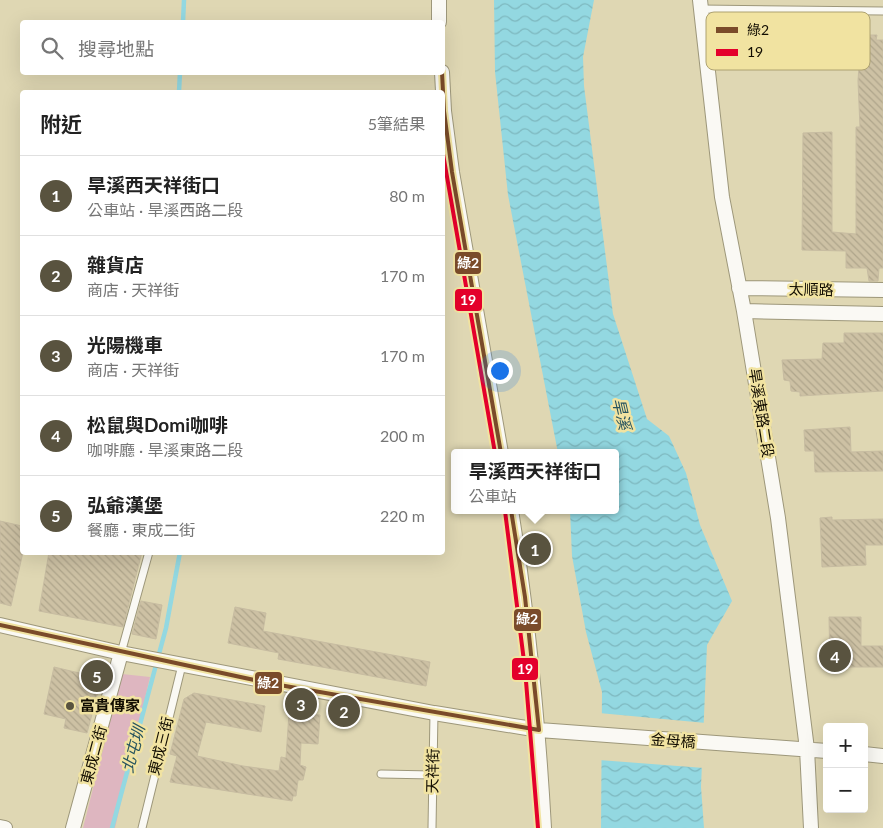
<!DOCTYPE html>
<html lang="zh-TW">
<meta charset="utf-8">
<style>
:root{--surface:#fff;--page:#f6f6f6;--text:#222;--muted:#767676;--line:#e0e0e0;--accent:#59533f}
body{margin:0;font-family:Lato,"Noto Sans TC",sans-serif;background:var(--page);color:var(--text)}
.controls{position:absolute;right:15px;bottom:15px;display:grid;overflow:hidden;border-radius:5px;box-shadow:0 5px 20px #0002}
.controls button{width:45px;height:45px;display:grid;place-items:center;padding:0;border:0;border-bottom:1px solid var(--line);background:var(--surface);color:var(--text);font:25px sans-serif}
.you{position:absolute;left:499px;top:370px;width:18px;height:18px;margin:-12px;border:4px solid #fff;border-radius:50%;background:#1a73e8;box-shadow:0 0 0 8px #1a73e833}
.badge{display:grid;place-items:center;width:32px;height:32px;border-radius:50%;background:var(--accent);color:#fff;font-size:16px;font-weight:700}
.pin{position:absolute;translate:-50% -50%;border:2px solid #fff;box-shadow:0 1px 5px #0006}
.popup{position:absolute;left:451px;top:449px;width:168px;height:65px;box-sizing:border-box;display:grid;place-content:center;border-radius:5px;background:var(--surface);filter:drop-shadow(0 1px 4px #0005);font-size:16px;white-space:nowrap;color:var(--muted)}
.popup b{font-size:19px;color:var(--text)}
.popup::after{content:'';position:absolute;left:50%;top:100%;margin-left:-10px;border:10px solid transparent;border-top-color:var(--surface)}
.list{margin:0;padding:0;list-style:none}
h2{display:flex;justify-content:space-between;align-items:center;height:65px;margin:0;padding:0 20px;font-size:21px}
h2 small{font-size:16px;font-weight:400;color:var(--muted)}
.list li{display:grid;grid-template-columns:32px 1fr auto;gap:15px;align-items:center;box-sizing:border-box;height:80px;padding:0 20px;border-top:1px solid var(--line)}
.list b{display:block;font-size:19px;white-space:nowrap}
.list p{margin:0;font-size:16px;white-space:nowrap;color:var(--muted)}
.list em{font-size:16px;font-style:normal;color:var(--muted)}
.icon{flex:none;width:28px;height:28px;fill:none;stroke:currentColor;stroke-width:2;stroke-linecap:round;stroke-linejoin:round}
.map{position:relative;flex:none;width:883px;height:828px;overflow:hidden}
.search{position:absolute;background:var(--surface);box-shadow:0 5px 20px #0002;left:20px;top:20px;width:425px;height:55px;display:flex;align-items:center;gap:12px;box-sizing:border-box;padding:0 18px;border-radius:5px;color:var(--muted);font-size:19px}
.panel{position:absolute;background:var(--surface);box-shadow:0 5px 20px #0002;left:20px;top:90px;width:425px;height:465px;border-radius:5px}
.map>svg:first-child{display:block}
.green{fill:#deb6c0}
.water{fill:url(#water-waves)}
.pier{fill:#dfd7b3}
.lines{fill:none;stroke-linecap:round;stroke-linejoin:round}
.stream{stroke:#93d8e1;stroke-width:4.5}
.building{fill:url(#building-back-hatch);stroke:#c7bca1}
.service-casing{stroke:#9d977a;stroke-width:9}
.minor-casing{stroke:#9d977a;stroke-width:16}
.service{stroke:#faf9f4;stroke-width:7}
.minor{stroke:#faf9f4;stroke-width:14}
.bus-1-casing{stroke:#f1e3a1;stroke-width:8}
.bus-2-casing{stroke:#f1e3a1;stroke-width:8}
.bus-1{stroke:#7a4b2a;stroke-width:4}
.bus-2{stroke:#e4002b;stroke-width:4}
.poi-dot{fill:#59533f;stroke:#f1e3a1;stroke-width:2}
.labels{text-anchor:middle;stroke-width:5;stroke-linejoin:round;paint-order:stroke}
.street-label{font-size:15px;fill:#110c00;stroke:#f1e3a1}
.poi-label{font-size:15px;font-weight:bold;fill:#110c00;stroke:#f1e3a1;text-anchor:start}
.water-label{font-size:16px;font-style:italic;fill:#27545f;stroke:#f1e3a1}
.key{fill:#f1e3a1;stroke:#aea271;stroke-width:1}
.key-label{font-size:14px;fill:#110c00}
.line-badge{stroke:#f1e3a1;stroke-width:2}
.badge-label{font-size:14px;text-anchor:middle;font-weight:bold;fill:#fff}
</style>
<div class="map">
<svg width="883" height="828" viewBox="0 0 883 828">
<defs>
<pattern id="water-waves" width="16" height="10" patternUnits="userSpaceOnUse" patternTransform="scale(1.25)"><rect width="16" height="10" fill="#93d8e1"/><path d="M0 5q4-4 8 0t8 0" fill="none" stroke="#7eb8bf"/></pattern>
<pattern id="building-back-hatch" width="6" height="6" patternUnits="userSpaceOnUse" patternTransform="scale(1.25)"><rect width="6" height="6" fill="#cdc1a4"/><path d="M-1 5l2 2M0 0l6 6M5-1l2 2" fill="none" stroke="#afa58b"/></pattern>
</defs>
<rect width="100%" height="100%" fill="#dfd7b3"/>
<path class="green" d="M122,674L150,677L115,828H83Z"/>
<path class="water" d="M494,0H594L583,57L584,86L613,314L647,419L669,436L686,473L700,525L732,601L707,645L701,787L704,828H601L602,692L586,632L572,556L570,510H615V453H558L508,195L495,72Z"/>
<path class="pier" d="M599,713L706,723L704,768L599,760Z"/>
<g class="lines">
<path class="stream" d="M183,22L184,0
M179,92L180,72
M112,828L166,628L180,552"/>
</g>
<path class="building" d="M861,35H877L876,40H883V268H879L878,281H869L867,268H846V251L802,250L803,133L832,132V232L856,234V127H860L858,81Z
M844,333H883V391L800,396V392L791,391L790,381L784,380L782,360L822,359L823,343H844Z
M850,427L851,452L883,451V471L815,472L814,451H805L804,430Z
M832,517V520L883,519V545H865L866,565L822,567L820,518Z
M0,521L22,526L23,552L11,606L0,603Z
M49,552H142L123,627L39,611Z
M141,601L162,605L156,639L132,634Z
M235,607L266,613L263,631L430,662L426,686L278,659L279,653L228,643Z
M829,617H861V646H883V667H830Z
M54,667L96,677L100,684L87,733L64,728L66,719L44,714Z
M194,693L265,706L261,732L206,722L197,756L243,766L279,771L281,757L286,758L289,713L320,715L318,744L301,743L300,765L306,767L303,780H298L296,796H293L292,801L170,782L177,756L170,754L184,699Z"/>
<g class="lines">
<defs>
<path id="service" d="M700,9L883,11
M121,653L149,552
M381,774L433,775
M142,828L182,665
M432,828L434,713"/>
<path id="minor" d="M439,0V22
M700,0L722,197L744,311L778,518L807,749L811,828
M442,72L444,111L452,172L501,453
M739,288L883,290
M744,311L883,314
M511,510C528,616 538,721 544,828
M0,625L121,653L434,713L539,730L827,751
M864,754L883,756
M0,827L5,828
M73,828L121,653"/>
</defs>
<use href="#service" class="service-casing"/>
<use href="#minor" class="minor-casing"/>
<use href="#service" class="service"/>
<use href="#minor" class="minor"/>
<defs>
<path id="bus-1" d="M442,72L444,111L452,172L501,453
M511,510L525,597L539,730
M0,625L268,683L539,730"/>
<path id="bus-2" d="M442,148L495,453
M505,511L525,669L538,828"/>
</defs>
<use href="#bus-1" class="bus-1-casing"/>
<use href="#bus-2" class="bus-2-casing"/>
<use href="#bus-1" class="bus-1"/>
<use href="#bus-2" class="bus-2"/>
</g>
<circle class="poi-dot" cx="70" cy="706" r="5"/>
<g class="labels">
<g class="street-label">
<text transform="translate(811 290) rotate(1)" y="5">太順路</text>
<text transform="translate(761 413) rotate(81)" y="5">旱溪東路二段</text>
<text transform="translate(673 741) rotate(4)" y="5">金母橋</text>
<text transform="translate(161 746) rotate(-76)" y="5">東成三街</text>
<text transform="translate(94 755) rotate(-75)" y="5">東成二街</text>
<text transform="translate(433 771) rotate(-89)" y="5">天祥街</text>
</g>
<g class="poi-label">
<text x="80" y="711">富貴傳家</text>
</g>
<g class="water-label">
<text transform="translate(622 414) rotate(77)" y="6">旱溪</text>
<text transform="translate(133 749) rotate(-75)" y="6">北屯圳</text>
</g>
</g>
<rect x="706" y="12" width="164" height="58" rx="8" class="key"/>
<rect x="716" y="27" width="22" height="6" fill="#7a4b2a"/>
<rect x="716" y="49" width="22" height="7" fill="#e4002b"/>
<g class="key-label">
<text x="747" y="35">綠2</text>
<text x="747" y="57">19</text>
</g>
<g class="line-badge">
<rect x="454" y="251" width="28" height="24" rx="5" fill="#7a4b2a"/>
<rect x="454" y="288" width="29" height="24" rx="5" fill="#e4002b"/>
<rect x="513" y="608" width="29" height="24" rx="5" fill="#7a4b2a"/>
<rect x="511" y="657" width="28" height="24" rx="5" fill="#e4002b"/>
<rect x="254" y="671" width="29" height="24" rx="5" fill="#7a4b2a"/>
</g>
<g class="badge-label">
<text x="468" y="268">綠2</text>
<text x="468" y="305">19</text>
<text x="527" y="624">綠2</text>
<text x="525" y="674">19</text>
<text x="268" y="688">綠2</text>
</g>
</svg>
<div class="controls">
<button>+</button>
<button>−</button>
</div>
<div class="you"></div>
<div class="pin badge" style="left:535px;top:549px">1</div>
<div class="popup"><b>旱溪西天祥街口</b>公車站</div>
<div class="pin badge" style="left:344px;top:711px">2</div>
<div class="pin badge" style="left:301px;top:704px">3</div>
<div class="pin badge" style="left:835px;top:656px">4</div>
<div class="pin badge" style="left:97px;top:676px">5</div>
<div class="search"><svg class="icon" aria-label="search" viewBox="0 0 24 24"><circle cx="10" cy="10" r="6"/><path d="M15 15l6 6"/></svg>搜尋地點</div>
<section class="panel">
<h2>附近<small>5筆結果</small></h2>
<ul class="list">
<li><span class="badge">1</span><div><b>旱溪西天祥街口</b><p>公車站 · 旱溪西路二段</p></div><em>80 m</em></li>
<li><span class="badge">2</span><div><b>雜貨店</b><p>商店 · 天祥街</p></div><em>170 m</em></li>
<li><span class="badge">3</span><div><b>光陽機車</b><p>商店 · 天祥街</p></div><em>170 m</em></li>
<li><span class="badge">4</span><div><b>松鼠與Domi咖啡</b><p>咖啡廳 · 旱溪東路二段</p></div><em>200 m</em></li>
<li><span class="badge">5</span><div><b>弘爺漢堡</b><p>餐廳 · 東成二街</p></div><em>220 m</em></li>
</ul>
</section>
</div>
